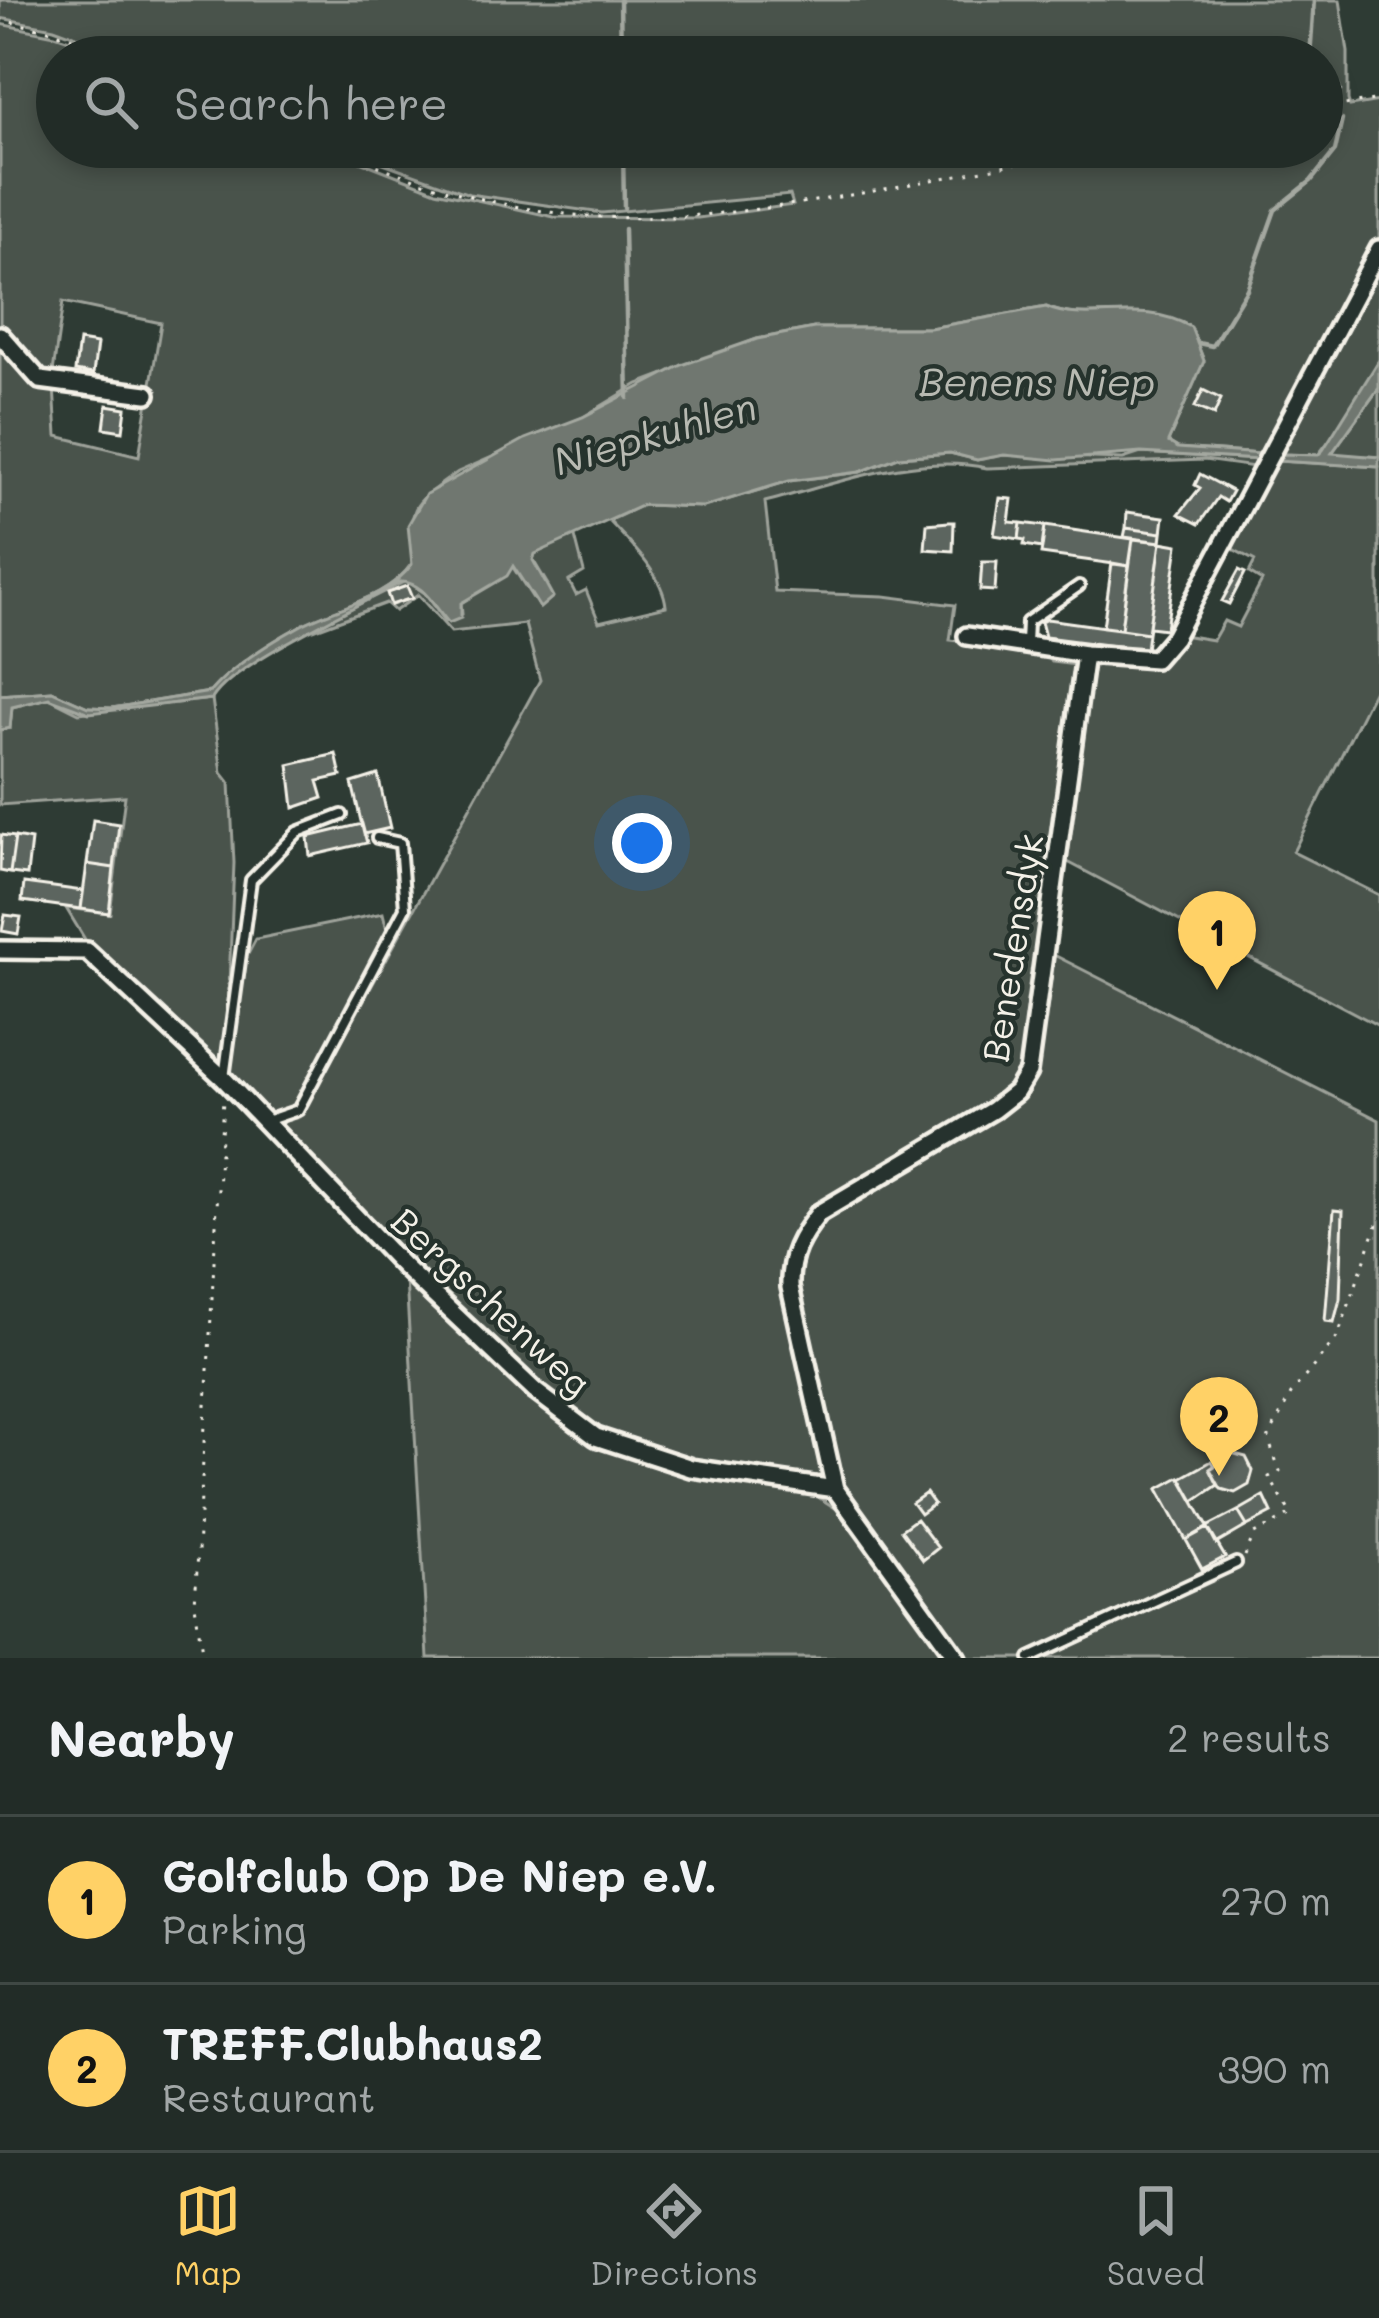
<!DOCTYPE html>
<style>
:root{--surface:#222c27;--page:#2e3833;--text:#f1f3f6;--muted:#a2a7a7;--line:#3f4844;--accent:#ffd166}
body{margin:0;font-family:Mali,sans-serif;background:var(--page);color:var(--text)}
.you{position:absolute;left:642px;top:843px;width:42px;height:42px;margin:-30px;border:9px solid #fff;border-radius:50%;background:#1a73e8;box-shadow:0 0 0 18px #1a73e833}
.badge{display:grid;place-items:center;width:78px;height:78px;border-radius:50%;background:var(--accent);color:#111;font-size:39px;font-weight:700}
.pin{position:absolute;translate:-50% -99px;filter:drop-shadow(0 3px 6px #0008)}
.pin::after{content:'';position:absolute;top:63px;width:42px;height:36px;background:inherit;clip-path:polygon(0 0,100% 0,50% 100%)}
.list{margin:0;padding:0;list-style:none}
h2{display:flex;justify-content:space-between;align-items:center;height:156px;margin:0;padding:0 48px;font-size:51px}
h2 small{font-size:39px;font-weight:400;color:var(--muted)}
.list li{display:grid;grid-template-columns:78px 1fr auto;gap:36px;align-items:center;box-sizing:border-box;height:168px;padding:0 48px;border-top:3px solid var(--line)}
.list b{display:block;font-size:45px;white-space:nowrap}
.list p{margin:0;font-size:39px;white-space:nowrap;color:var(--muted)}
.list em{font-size:39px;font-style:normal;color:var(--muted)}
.icon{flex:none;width:66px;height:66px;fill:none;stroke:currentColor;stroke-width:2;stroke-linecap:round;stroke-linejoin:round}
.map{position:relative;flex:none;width:1379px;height:1658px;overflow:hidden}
.search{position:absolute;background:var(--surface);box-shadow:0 6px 18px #0003;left:36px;right:36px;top:36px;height:132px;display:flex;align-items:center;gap:30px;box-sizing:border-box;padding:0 42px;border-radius:66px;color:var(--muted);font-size:45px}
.sheet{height:492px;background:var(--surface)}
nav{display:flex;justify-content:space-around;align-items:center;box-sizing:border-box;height:168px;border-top:3px solid var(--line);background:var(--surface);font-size:33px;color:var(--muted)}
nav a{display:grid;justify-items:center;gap:6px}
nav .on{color:var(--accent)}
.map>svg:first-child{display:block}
.green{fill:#48524c;stroke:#9ea29a;stroke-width:3}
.water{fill:#6f7770;stroke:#a4a8a0;stroke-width:3}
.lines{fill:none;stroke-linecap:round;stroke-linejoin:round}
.stream{stroke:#a4a8a0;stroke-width:4.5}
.building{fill:#5c655e;stroke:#f4f1e8;stroke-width:3}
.lane-casing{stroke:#f4f1e8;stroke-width:16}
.street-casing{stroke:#f4f1e8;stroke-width:24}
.path{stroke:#f4f1e8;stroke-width:3;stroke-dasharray:3 9;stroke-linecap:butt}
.lane{stroke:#26332d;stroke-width:8}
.street{stroke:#26332d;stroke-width:15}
.labels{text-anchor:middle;stroke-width:9;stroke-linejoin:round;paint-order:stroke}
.street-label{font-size:36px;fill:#f4f1e8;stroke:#26332d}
.water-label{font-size:39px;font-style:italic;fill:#b8bab2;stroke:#26332d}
</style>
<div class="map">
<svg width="1379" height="1658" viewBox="0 0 1379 1658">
<rect width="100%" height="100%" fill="#2e3b34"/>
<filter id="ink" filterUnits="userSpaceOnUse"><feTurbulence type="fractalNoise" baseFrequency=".00833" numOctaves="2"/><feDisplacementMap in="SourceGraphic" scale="24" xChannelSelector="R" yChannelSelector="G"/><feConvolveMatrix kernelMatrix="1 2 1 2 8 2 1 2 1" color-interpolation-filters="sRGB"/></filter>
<g filter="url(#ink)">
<path class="green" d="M0,0H1340L1348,52V100L1350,106L1379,101V238L1262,454L1178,448L1168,442L1204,361L1191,328C1139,298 1090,326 1046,307L930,328H814L757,339L638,384L583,417L458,472C404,510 413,504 412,563C387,600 335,607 300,626C270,642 231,667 210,692L112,708L88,707L52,691L0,695V341L36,380L54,386L57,436L139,456L161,323L63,302L52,379L43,378L0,330V24L55,35L118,57H57V147H324L436,191L554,217L698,218L793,205L790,195L602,213L469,194L339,147H1322V57H133L54,28L0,18Z
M1379,270V360L1350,414L1318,455L1280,454Z
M1379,388V457L1331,454Z
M950,453L977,460L1004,455L1123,459L1141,453L1259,460L1254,467L1204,460L987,468C914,453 836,484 765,502L775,592L884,596L955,605L950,640L1039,651L1052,662L1091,667L1099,660L1132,665L1172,656L1182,635L1213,640L1224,621L1238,627L1262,581L1249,573L1255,561L1229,547L1276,461L1379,467V680L1293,852L1379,895V1026L1062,859L1052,954L1379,1120V1658H965L839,1488L841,1481L691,1460L600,1432L539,1386L405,1261L275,1124L299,1117L310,1098L540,680L525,624L451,632L418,595L395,611L386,603L316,629L319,624L406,581L425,593L445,621L462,614L461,603L512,566L536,603L548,585L533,560L535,554L574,533L584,572L569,581L576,595L586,590L599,622L666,606C663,575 630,543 609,521L643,505L703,507L789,481L860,472L898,457Z
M49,698L79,713L212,699L222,773L230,783L234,863L226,1056L219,1065L89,946L66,908L110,913L125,796L0,805V730L10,728L12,707Z
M383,913L388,934L298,1103L286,1112L267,1115L229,1075L239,971L256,939Z
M406,1279L531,1396L593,1442L807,1490L854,1520L950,1658H428Z"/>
<path class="water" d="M1046,307C1090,326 1139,298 1191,327L1204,361L1168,442L1178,448L1262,454L1259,460L1141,453L1056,460L1004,455L977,460L950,453L898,457L860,472L789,481L704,507L643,505L535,554L533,560L553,597L540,608L513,566L507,576L461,603V618L449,623C435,608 423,580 399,582C357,609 235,661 212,699L89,713L49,698L12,707L10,728L0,730V695L52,691L88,707L112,708L210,692C231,667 269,643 300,626C336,606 386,600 412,564L408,525L426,494L525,439L583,417L682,365L757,339L814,328H930Z
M1379,360V388L1332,453L1379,457V467L1276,461L1280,454L1318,455L1323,450Z"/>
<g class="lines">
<path class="stream" d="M620,0L621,57
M1310,57L1314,0
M1322,64L1329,65L1340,91
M623,147L624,208
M624,229L628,398
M1198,343L1212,346L1247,289L1275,210L1311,181L1335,151L1342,120"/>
</g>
<path class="building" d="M79,341L97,344L93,374L75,371Z
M1203,390L1221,399L1214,415L1195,407Z
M107,405L126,408L123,431L104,428Z
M1200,474L1232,491L1226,502L1218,497L1199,524L1179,514L1200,488L1195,485Z
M1000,498L1012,499L1009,522L1021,523L1019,539L994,535Z
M1127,512L1164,517L1162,533L1126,528Z
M949,522H954L953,551L925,549L927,524Z
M1021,523L1045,526L1042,548L1024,545L1025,540L1019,539Z
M1045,526L1133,539L1129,566L1041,554Z
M1126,528L1162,533L1161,542L1124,537Z
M1133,539L1161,542L1148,633L1121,629Z
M1161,542L1178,545L1166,629L1149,627Z
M982,562H997L995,591L980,590Z
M1112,563L1129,566L1121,629L1103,627Z
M1239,570L1245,573L1229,604L1222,601Z
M407,586L412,598L391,605L387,593Z
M1047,619L1148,633L1146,650L1045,637L1041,622Z
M336,754L341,776L318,781L323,798L294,808L289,765Z
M378,775L390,828L364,834L352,783Z
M93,820L119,824L114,868L87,864Z
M362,824L367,843L310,856L308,837Z
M1,835L15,837L10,873L0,871Z
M15,837L31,840L27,875L10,873Z
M87,864L114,868L109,913L81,909Z
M24,883L83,891L81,909L22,901Z
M5,915L21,917L18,934L2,931Z
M1334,1210L1343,1211L1340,1299L1334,1322L1325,1321Z
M1231,1453L1246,1457L1253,1471L1249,1485L1235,1493L1221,1489L1210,1469Z
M1212,1461L1215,1466L1210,1469L1218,1485L1194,1501L1181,1478Z
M1180,1477L1208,1527L1186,1540L1158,1489Z
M926,1493L934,1504L920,1514L912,1503Z
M1264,1496L1272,1513L1247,1526L1238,1511Z
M1238,1511L1247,1526L1216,1544L1207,1527Z
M916,1519L938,1548L923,1560L901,1530Z
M1208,1528L1225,1557L1202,1569L1186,1540Z"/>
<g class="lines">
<defs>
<path id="lane" d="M1026,643L1027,622L1079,586
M224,1078L251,880L298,832L342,815
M266,1121L298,1110L405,908L400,843L377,838
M1030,1658L1236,1563"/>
<path id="street" d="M0,335L40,380L147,394
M967,636L1085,654
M0,950L87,951L224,1079L403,1266L535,1391L596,1437L691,1468L835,1489L957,1658
M835,1489L790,1287C789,1256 800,1237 819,1213L993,1110L1016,1092L1028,1072L1085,654L1155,659L1174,637L1379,249"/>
</defs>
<use href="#lane" class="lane-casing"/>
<use href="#street" class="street-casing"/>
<path class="path" d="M0,20L53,31L125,57
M1322,109L1379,99
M333,147C415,183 497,209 587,216C740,228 949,174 1102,147
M1245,1556L1254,1534L1291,1514L1269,1477L1280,1471L1268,1439L1291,1394L1338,1336L1379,1219
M203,1658L195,1605L223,1099"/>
<use href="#lane" class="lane"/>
<use href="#street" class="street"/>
</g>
</g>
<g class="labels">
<g class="street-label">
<text transform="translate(1013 948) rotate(-81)" y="13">Benedensdyk</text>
<text transform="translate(491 1302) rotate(43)" y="13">Bergschenweg</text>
</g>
<g class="water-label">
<text x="1037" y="396">Benens Niep</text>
<text transform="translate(655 434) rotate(-16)" y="14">Niepkuhlen</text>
</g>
</g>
</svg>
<div class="you"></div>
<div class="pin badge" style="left:1217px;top:990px">1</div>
<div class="pin badge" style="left:1219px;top:1476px">2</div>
<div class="search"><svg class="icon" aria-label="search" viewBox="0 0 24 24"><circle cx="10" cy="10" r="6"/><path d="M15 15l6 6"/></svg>Search here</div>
</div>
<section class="sheet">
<h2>Nearby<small>2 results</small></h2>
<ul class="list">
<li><span class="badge">1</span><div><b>Golfclub Op De Niep e.V.</b><p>Parking</p></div><em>270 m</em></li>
<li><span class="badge">2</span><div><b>TREFF.Clubhaus2</b><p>Restaurant</p></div><em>390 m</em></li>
</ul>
</section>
<nav>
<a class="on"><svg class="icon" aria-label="map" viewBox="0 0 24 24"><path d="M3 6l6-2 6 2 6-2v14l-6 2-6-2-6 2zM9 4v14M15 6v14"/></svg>Map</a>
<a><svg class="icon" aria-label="directions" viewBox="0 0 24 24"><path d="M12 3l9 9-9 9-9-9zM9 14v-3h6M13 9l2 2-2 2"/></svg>Directions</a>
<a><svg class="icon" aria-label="saved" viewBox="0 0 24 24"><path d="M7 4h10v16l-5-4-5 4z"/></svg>Saved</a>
</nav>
